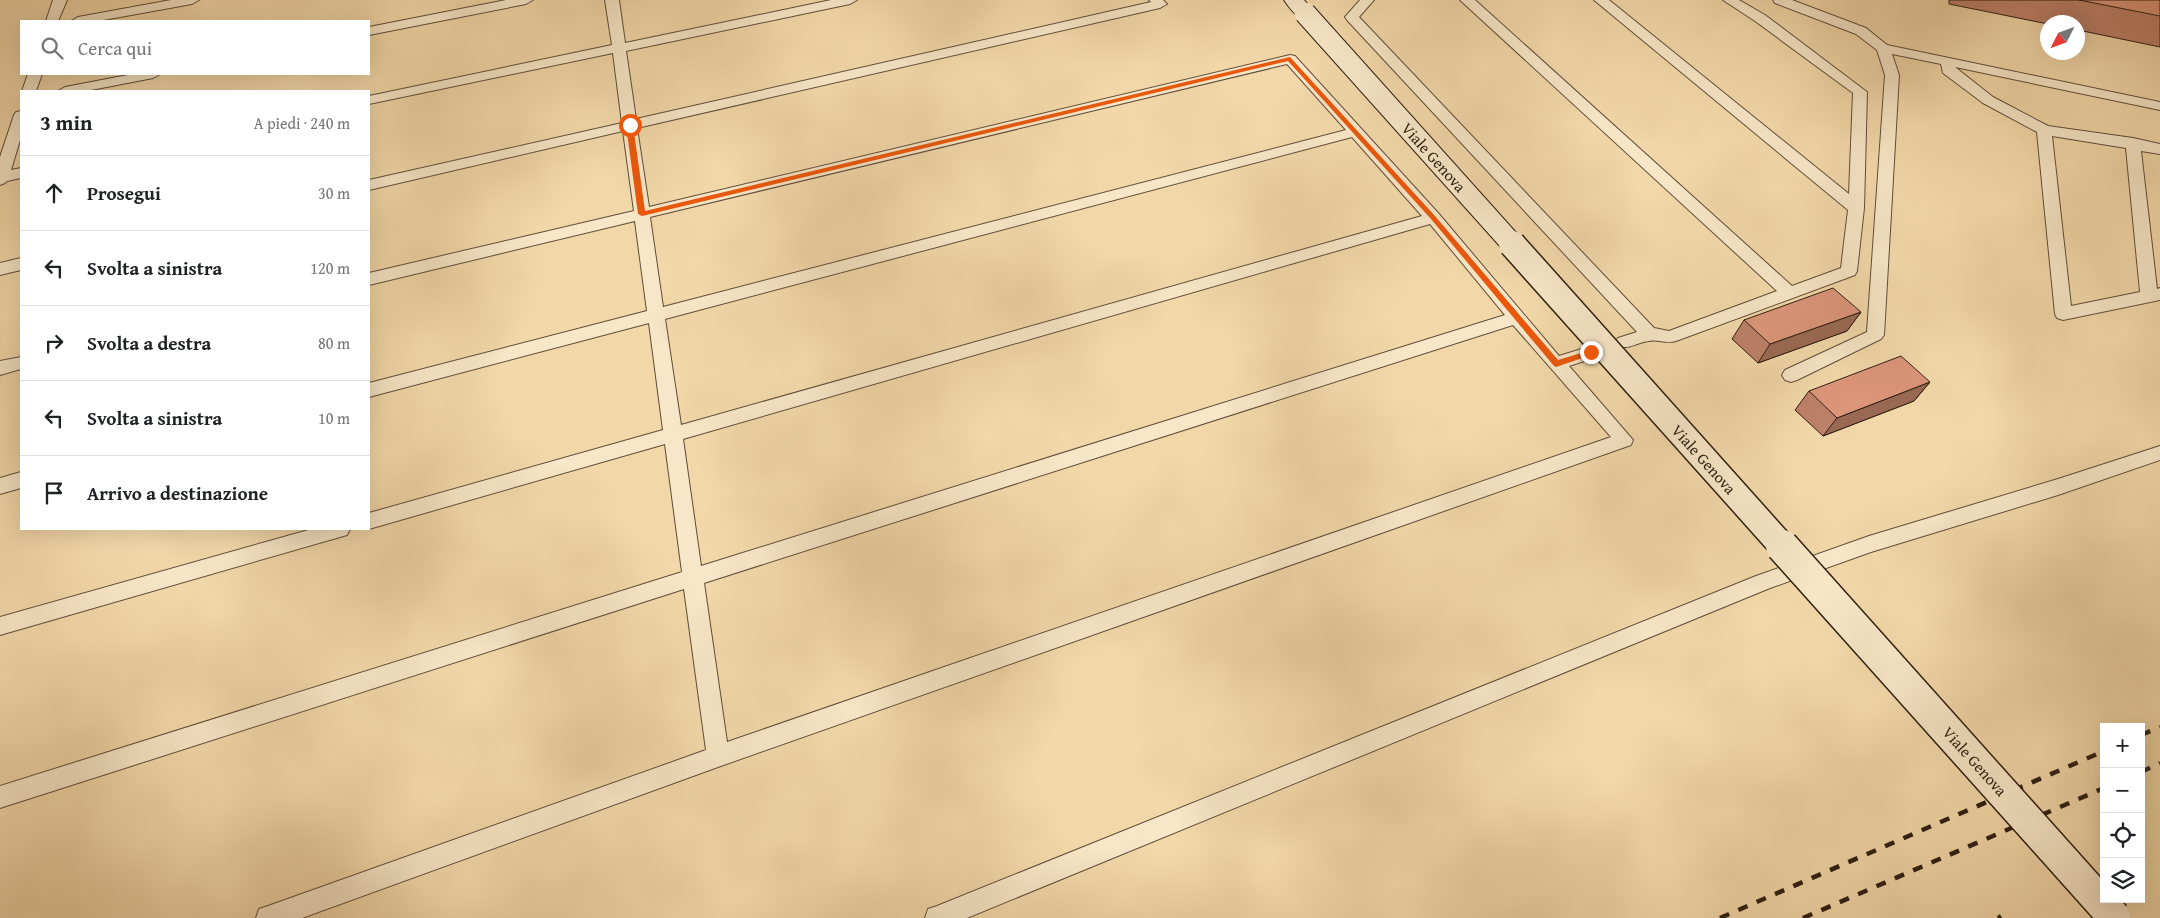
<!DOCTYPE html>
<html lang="it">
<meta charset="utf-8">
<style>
:root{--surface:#fff;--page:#f2f2f2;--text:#202124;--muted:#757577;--line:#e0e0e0}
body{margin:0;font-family:"Gentium Book Plus",serif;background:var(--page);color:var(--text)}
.controls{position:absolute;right:15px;bottom:15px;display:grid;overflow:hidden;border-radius:0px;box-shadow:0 5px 20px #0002}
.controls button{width:45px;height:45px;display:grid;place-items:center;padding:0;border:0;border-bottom:1px solid var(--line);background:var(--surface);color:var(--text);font:25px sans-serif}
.compass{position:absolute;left:2040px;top:15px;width:45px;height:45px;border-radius:50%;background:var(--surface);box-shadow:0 5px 20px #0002;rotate:228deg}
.stop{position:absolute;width:15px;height:15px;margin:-11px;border:4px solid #ea580c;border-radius:50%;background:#fff}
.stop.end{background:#ea580c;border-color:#fff;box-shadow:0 1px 5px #0008}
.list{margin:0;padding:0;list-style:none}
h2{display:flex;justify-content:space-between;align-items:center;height:65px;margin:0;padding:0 20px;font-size:21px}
h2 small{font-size:16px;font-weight:400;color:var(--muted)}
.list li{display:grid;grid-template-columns:32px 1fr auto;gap:15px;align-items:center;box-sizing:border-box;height:75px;padding:0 20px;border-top:1px solid var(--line)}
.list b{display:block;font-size:19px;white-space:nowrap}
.list em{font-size:16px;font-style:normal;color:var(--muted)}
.icon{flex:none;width:28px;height:28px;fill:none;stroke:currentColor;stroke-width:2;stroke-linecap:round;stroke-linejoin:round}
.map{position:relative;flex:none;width:2160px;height:918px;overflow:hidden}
.search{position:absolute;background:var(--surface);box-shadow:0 5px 20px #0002;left:20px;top:20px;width:350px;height:55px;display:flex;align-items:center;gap:12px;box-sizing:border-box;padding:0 18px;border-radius:0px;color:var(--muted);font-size:19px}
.panel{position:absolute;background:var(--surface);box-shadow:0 5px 20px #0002;left:20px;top:90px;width:350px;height:440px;border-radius:0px}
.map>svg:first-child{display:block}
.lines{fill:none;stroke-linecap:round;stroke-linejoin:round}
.lane-casing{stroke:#604d38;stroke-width:2}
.secondary-casing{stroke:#2f1f12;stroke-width:2}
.lane{fill:#f7e6c7;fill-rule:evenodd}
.secondary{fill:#f7e6c7;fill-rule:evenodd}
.rail{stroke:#2f1f12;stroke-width:4.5;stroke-dasharray:10 10;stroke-linecap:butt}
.secondary-bridge-far2-casing{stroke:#2f1f12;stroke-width:23;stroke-linecap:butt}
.secondary-bridge-far1-casing{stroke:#2f1f12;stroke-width:29;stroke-linecap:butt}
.secondary-bridge-casing{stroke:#2f1f12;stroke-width:35;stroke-linecap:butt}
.secondary-bridge-far2{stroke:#f7e6c7;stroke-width:21}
.secondary-bridge-far1{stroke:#f7e6c7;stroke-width:26}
.secondary-bridge{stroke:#f7e6c7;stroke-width:32}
.wall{fill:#bd8169;stroke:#2f1f12}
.shaded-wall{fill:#9a6955;stroke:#2f1f12}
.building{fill:#dc967a;stroke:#2f1f12}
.route{fill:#ea580c}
.labels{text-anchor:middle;stroke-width:4;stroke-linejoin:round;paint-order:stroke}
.street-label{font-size:16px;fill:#2f1f12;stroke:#f7e6c7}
</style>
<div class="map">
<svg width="2160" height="918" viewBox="0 0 2160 918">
<rect width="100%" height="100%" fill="#f2d8a9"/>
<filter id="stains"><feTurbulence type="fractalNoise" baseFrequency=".004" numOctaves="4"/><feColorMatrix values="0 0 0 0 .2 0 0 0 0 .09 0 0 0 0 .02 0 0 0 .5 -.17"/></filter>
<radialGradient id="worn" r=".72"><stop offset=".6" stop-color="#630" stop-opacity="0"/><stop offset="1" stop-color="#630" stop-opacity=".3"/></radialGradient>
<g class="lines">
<defs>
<path id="lane" d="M53,0H67L58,21H46Z
M171,0H199L192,4L98,21H71L78,17Z
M506,0H533L526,4L369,35V27Z
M605,0H619L625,43L831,0H857L850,4L626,51L636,119L1151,2L1149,0H1163L1167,4L1160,8L637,128L649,207L1290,55L1295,56L1439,214L1559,356L1591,346L1597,347L1600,352L1597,357L1569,366L1633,440L1631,445L718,767L302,918H256L259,909L268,906L706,750L684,589L0,808V786L682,572L665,444L369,529H368L369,513L663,430L649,323L369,397V383L647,311L635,221L369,285V273L634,211L623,131L369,190V180L622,123L613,53L369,104V96L612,45ZM1287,64L1346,130L663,307L650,217ZM1352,137L1422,216L681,425L665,319ZM1430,224L1505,315L701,566L683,439ZM1513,325L1611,437L727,742L704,583Z
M1360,0H1374L1359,17L1654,328L1669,331L1777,291L1460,0H1475L1792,286L1841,268L1848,210L1594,0H1609L1849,194L1853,93L1755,21L1723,0H1739L1765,15L1867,92L1864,208L1857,271L1855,275L1676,341C1666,344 1658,339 1649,341C1638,342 1629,350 1618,346L1615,342L1618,338L1637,332L1347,20L1345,17Z
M1773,0H1792L1866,28L1887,45L2160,102V110L1955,67L1993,97L2048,126L2133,138L2160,144V154L2141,151L2157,289L2160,288V300L2063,320L2057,318L2055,314L2037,132L1983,103L1943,73L1941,64L1892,54L1899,75L1884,335L1881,339L1797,380L1791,382L1785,380L1782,375L1785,370L1867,332L1885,75L1877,50L1856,34L1775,3ZM2052,136L2126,148L2140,292L2071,306Z
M28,74H42L36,91H22Z
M133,74H160L153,78L86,91H58L65,87Z
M21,111V137L11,170L21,168V178L7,181L5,183L0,185V157L14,115L16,112Z
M21,258V270L0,275V263Z
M21,357V369L0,375V361Z
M2160,446V460L2058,495L1871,552L1770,588L967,918H925L928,909L937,906L1756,576L1869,536L2058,479Z
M21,472V488L0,494V478Z
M312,529H350L347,535L340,537L0,635V617Z"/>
<path id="secondary" d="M1284,0H1304L1315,13L1312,17C1298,21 1292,11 1284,0Z"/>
</defs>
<use href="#lane" class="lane-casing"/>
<use href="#secondary" class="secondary-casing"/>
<use href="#lane" class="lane"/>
<use href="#secondary" class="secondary"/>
<path class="rail" d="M2141,735L2160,727
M2141,772L2160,763
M1720,918L2104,751
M1803,918L2104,788
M1998,918L2001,916"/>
<defs>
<path id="secondary-bridge-far2" d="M1305,13L1513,245"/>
<path id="secondary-bridge-far1" d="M1512,244L1783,547"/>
<path id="secondary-bridge" d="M1782,546L2114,917"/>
</defs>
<use href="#secondary-bridge-far2" class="secondary-bridge-far2-casing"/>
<use href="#secondary-bridge-far1" class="secondary-bridge-far1-casing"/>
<use href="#secondary-bridge" class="secondary-bridge-casing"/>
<use href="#secondary-bridge-far2" class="secondary-bridge-far2"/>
<use href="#secondary-bridge-far1" class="secondary-bridge-far1"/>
<use href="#secondary-bridge" class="secondary-bridge"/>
</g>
<path class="wall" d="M1949,0H2160V47L2078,30V22H2048V24L1949,4Z
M1861,312L1847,331L1758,363L1732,339L1744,320Z
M1930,382L1914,401L1823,436L1795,410L1809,391Z"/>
<path class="shaded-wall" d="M1861,312L1847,331L1758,363L1770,344Z
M1930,382L1914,401L1823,436L1837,418Z"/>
<path class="building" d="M2079,0H2160V16Z
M1833,288L1861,312L1770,344L1744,320Z
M1901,356L1930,382L1837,418L1809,391Z"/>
<path class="route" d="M1290,57L1435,216L1558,360L1591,350L1595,352L1594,354L1556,367L1554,366L1431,219L1288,61L642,216L638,214L626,125L630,123L633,125L645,211Z"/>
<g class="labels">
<g class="street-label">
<text transform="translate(1434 157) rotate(48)" y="6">Viale Genova</text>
<text transform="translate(1704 459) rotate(48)" y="6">Viale Genova</text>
<text transform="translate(1975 761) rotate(48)" y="6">Viale Genova</text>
</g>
</g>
<rect width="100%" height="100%" filter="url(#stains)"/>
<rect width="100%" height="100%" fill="url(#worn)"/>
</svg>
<div class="controls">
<button>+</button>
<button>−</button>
<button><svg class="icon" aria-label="locate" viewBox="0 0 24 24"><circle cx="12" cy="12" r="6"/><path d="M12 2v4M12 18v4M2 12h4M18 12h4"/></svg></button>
<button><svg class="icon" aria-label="layers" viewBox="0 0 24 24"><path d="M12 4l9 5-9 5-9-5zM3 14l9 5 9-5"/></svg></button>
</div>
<svg class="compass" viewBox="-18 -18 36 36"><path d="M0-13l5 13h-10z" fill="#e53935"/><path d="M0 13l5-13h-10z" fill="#757577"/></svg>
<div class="stop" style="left:630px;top:125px"></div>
<div class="stop end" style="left:1591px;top:352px"></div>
<div class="search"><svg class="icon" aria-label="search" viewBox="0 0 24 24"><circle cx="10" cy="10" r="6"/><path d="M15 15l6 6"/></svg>Cerca qui</div>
<section class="panel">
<h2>3 min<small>A piedi · 240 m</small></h2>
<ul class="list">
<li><svg class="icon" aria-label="ahead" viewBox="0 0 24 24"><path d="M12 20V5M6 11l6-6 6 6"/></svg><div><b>Prosegui</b></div><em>30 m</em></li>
<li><svg class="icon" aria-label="left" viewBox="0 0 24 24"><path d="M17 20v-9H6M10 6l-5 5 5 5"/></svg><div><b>Svolta a sinistra</b></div><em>120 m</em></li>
<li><svg class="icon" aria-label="right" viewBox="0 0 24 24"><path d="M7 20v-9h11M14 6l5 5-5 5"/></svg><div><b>Svolta a destra</b></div><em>80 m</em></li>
<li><svg class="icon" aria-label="left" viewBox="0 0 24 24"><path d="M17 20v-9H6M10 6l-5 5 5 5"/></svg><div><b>Svolta a sinistra</b></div><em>10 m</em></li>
<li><svg class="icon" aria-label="arrive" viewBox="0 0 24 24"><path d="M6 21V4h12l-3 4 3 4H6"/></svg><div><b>Arrivo a destinazione</b></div></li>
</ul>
</section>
</div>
